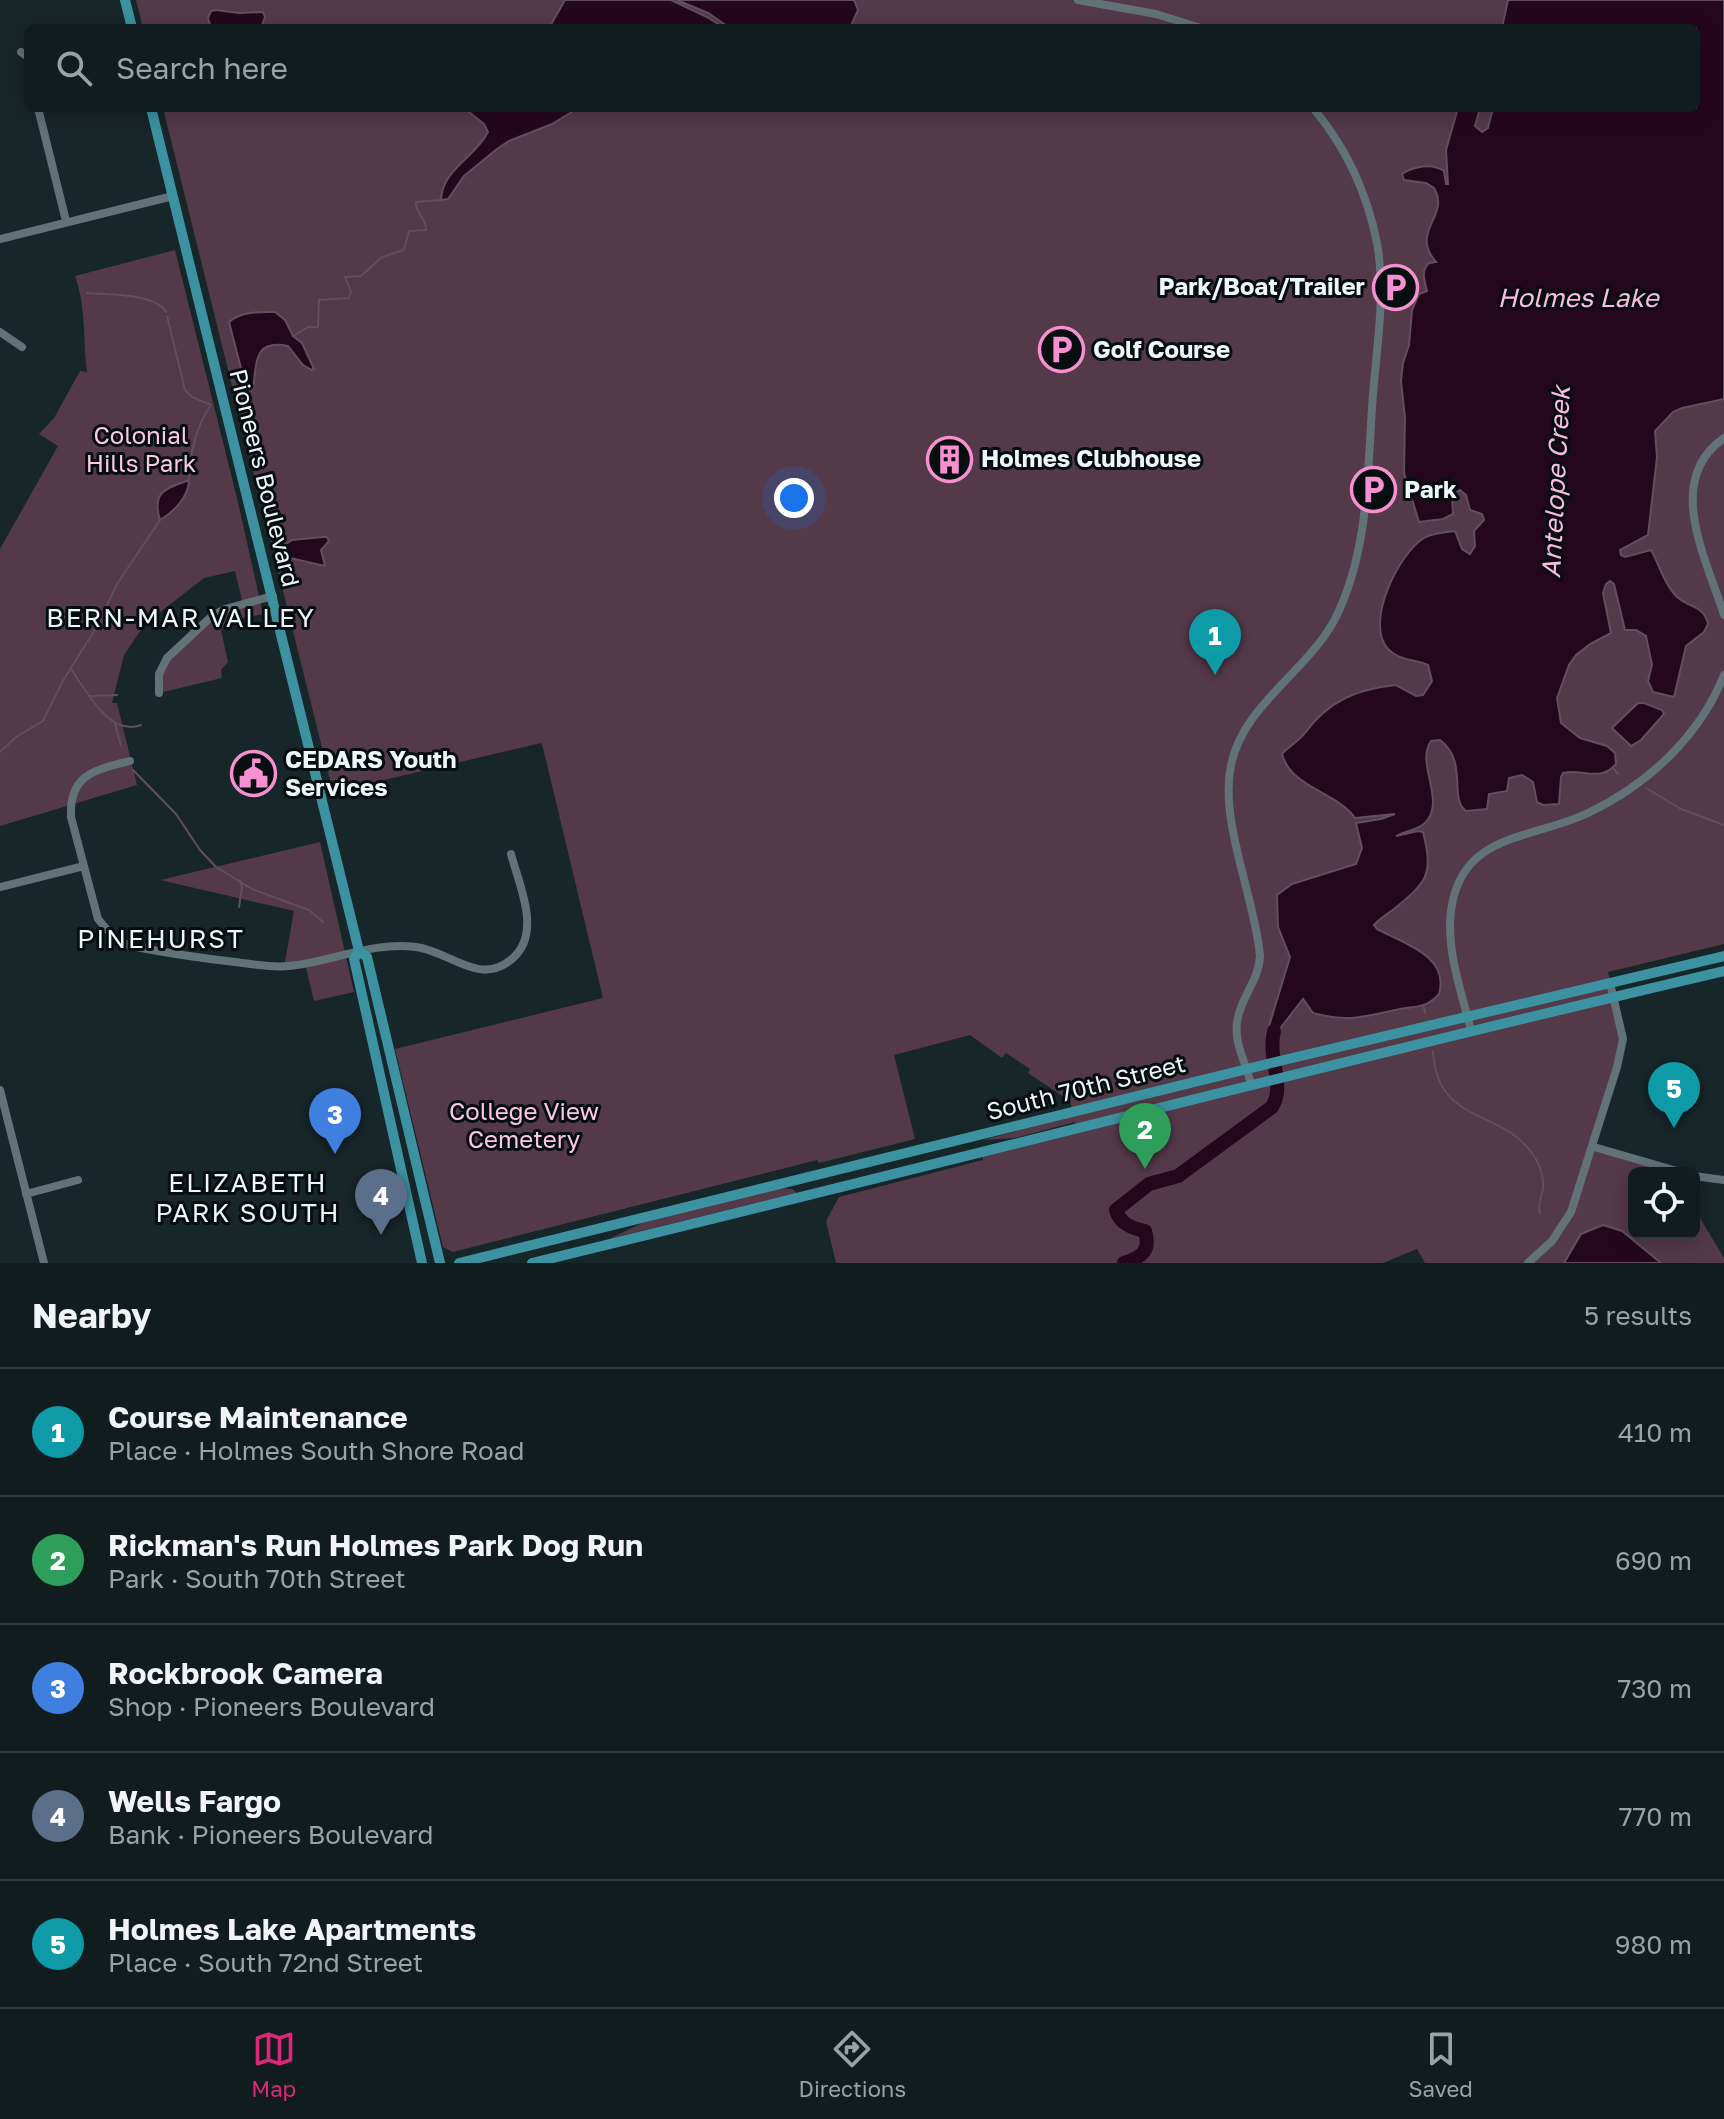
<!DOCTYPE html>
<meta charset="utf-8">
<style>
:root{--surface:#111c1f;--page:#1a2528;--text:#f1f3f6;--muted:#9ca1a4;--line:#303a3d;--accent:#db2777}
body{margin:0;font-family:"Golos Text",sans-serif;background:var(--page);color:var(--text)}
.controls{position:absolute;right:24px;bottom:24px;display:grid;overflow:hidden;border-radius:12px;box-shadow:0 4px 20px #0003}
.controls button{width:72px;height:72px;display:grid;place-items:center;padding:0;border:0;border-bottom:2px solid var(--line);background:var(--surface);color:var(--text);font:40px sans-serif}
.you{position:absolute;left:794px;top:498px;width:28px;height:28px;margin:-20px;border:6px solid #fff;border-radius:50%;background:#1a73e8;box-shadow:0 0 0 12px #1a73e833}
.badge{display:grid;place-items:center;width:52px;height:52px;border-radius:50%;background:var(--accent);color:#fff;font-size:26px;font-weight:700}
.pin{position:absolute;translate:-50% -66px;filter:drop-shadow(0 2px 4px #0008)}
.pin::after{content:'';position:absolute;top:42px;width:28px;height:24px;background:inherit;clip-path:polygon(0 0,100% 0,50% 100%)}
.list{margin:0;padding:0;list-style:none}
h2{display:flex;justify-content:space-between;align-items:center;height:104px;margin:0;padding:0 32px;font-size:34px}
h2 small{font-size:26px;font-weight:400;color:var(--muted)}
.list li{display:grid;grid-template-columns:52px 1fr auto;gap:24px;align-items:center;box-sizing:border-box;height:128px;padding:0 32px;border-top:2px solid var(--line)}
.list b{display:block;font-size:30px;white-space:nowrap}
.list p{margin:0;font-size:26px;white-space:nowrap;color:var(--muted)}
.list em{font-size:26px;font-style:normal;color:var(--muted)}
.icon{flex:none;width:44px;height:44px;fill:none;stroke:currentColor;stroke-width:2;stroke-linecap:round;stroke-linejoin:round}
.map{position:relative;flex:none;width:1724px;height:1263px;overflow:hidden}
.search{position:absolute;background:var(--surface);box-shadow:0 4px 20px #0003;left:24px;right:24px;top:24px;height:88px;display:flex;align-items:center;gap:20px;box-sizing:border-box;padding:0 28px;border-radius:12px;color:var(--muted);font-size:30px}
.sheet{height:744px;background:var(--surface)}
nav{display:flex;justify-content:space-around;align-items:center;box-sizing:border-box;height:112px;border-top:2px solid var(--line);background:var(--surface);font-size:22px;color:var(--muted)}
nav a{display:grid;justify-items:center;gap:4px}
nav .on{color:var(--accent)}
.map>svg:first-child{display:block}
.green{fill:#543949}
.water{fill:#25071b;stroke:#614f5e;stroke-width:2}
.lines{fill:none;stroke-linecap:round;stroke-linejoin:round}
.stream{stroke:#614f5e;stroke-width:2}
.river{stroke:#25071b;stroke-width:14}
.minor{stroke:#617377;stroke-width:8}
.major{stroke:#3c92a0;stroke-width:10}
.labels{text-anchor:middle;stroke-width:6;stroke-linejoin:round;paint-order:stroke}
.poi-label{font-size:24px;font-weight:bold;fill:#edf7f9;stroke:#070e0f;text-anchor:start}
.park-label{font-size:24px;fill:#fbc7e6;stroke:#070e0f}
.street-label{font-size:24px;fill:#edf7f9;stroke:#070e0f}
.water-label{font-size:26px;font-style:italic;fill:#fbbbe1;stroke:#070e0f}
.neighbourhood-label{font-size:26px;letter-spacing:2px;fill:#edf7f9;stroke:#070e0f}
</style>
<div class="map">
<svg width="1724" height="1263" viewBox="0 0 1724 1263">
<rect width="100%" height="100%" fill="#172629"/>
<path class="green" d="M136,0H1724V944L1608,972L1622,1034L1594,1146L1672,1173H1634V1233H1694V1208L1724,1258V1263H1425L1417,1249L1383,1263H836L826,1221L839,1197L983,1160L981,1152L1076,1127L1075,1122L1015,1138L983,1140L1074,1116L1070,1101L1028,1073L1030,1069L1006,1053L1002,1058L970,1035L894,1055L915,1139L819,1163L817,1160L453,1252L443,1247L395,1049L603,998L543,748L541,743L333,792L163,108H1696V28H143Z
M175,250L237,498L263,614L226,622L221,630L228,662L221,670L222,678L159,693L161,667L212,616L243,604L235,571L204,578L145,624L124,655L112,703H117L137,785L0,826V549L58,446L39,434L54,418L80,371L87,372C83,340 86,306 75,276Z
M320,842L354,992L314,1001L305,964L284,967L294,911L160,880Z
M780,1188L792,1189L797,1193L609,1239L642,1223Z"/>
<path class="water" d="M565,0H671L707,17L724,28H549Z
M677,0H854L858,10L850,28H730L708,13Z
M1508,0H1724V399L1682,408L1673,412L1655,431L1657,457L1648,535L1620,550L1621,555L1625,557L1651,550C1659,564 1664,584 1676,596C1688,608 1704,605 1708,624L1704,632L1686,646L1674,697L1653,692L1648,681L1652,665L1646,636L1636,630H1625L1614,584L1610,581L1606,584L1603,593L1611,633L1590,644L1576,655L1569,665L1557,698L1561,723L1580,738L1607,746L1615,753L1616,764C1600,783 1583,768 1563,773L1561,777L1559,804L1543,805L1537,802L1533,782L1522,775L1509,778L1507,791L1489,794L1487,809L1466,811C1448,798 1469,762 1440,740L1431,741C1415,764 1447,801 1425,823C1418,830 1404,831 1396,836L1418,831L1423,832C1434,875 1427,882 1394,909C1387,914 1379,919 1374,925L1377,929C1403,943 1450,956 1439,994C1427,1008 1417,1006 1400,1009C1365,1016 1350,1023 1313,1013L1303,999L1282,1026L1270,1047L1266,1036L1290,957L1278,927L1277,895L1292,884L1356,864L1362,848L1356,823L1381,819L1395,814L1355,818C1337,792 1291,788 1282,754C1288,747 1299,741 1305,733C1328,701 1357,689 1396,685L1416,696L1423,695L1432,681L1428,665C1415,659 1399,661 1388,649C1364,623 1399,553 1424,538C1432,533 1445,532 1455,531L1462,549L1470,554L1475,546L1474,531L1484,520L1482,514L1470,510L1466,495L1460,490L1452,495L1453,514L1443,519L1419,522L1404,473L1405,418L1401,381L1403,363L1409,345L1412,310L1419,294L1427,291C1425,281 1420,272 1429,263L1436,262C1409,231 1451,216 1434,188L1426,183L1404,180L1402,174C1414,166 1432,163 1444,171L1446,184H1448L1446,150L1458,108H1480L1475,126L1482,132L1488,128L1493,108H1696V28H1502Z
M216,10L239,13L263,12L265,17L261,28H211L208,18L211,11Z
M464,108H578L552,124L509,141L497,149L464,176L448,199L441,200C442,169 476,157 488,132L484,124Z
M275,312L285,320L293,336L302,343L314,369L312,370L303,365L288,346C253,339 257,363 253,389L243,390V376L229,322C241,311 260,312 275,312Z
M189,480C189,496 174,512 160,520C151,490 168,488 189,480Z
M323,537H327L329,541L321,550L325,566L290,558L281,547L292,540Z
M1638,703H1644L1662,710L1664,714L1641,740L1631,746L1612,728Z
M1603,1225L1622,1231L1661,1263H1564L1581,1234Z"/>
<g class="lines">
<path class="stream" d="M87,293C108,295 155,293 166,312
M167,316L185,390L192,397L211,405C197,423 189,457 189,480
M293,336L308,327H318L319,300L349,298L351,292L345,277L361,276L382,257L404,250L409,231L426,230C427,219 415,213 416,202L441,200
M234,394L243,390
M71,669C86,690 109,737 141,725
M91,696L117,695
M115,724L121,746
M0,752L16,737L43,721L64,679L96,628L117,584L160,520
M1613,768L1618,774
M133,770L176,814L200,850L216,867L252,889L309,910L323,922
M1646,788L1681,809L1724,825
M239,907L242,887L240,880
M1424,1007L1425,1013
M1433,1051C1437,1125 1500,1108 1532,1153C1539,1163 1544,1176 1543,1188C1542,1198 1537,1203 1540,1213"/>
<path class="river" d="M1124,1263C1142,1257 1151,1251 1145,1231C1132,1228 1120,1224 1116,1210L1149,1184L1178,1176L1272,1107C1286,1084 1267,1059 1274,1031"/>
<path class="minor" d="M1078,0L1156,14L1201,28
M21,52L28,57
M38,108L66,221
M0,239L173,196
M0,332L22,347
M1724,438C1663,480 1707,560 1724,615
M159,693V674L167,658L212,616L225,609L273,596
M130,761C95,770 69,774 71,817L98,919L115,939L131,946C166,953 200,958 235,962C253,964 271,968 289,966C331,962 373,941 416,947C450,951 480,988 513,958C542,932 519,885 511,854
M0,887L84,866
M1471,1031C1462,993 1446,951 1451,911C1461,831 1534,840 1590,812C1648,784 1700,736 1724,675
M1251,1084C1246,1063 1234,1044 1237,1022C1240,998 1259,981 1260,956C1255,897 1219,822 1231,765C1243,705 1307,672 1335,619C1370,549 1367,470 1373,394C1377,344 1386,293 1377,243C1367,193 1346,147 1313,108
M0,1090L44,1263
M1594,1147L1684,1173
M1694,1176L1724,1180
M26,1194L78,1180
M1528,1263L1552,1241L1571,1212L1617,1067L1623,1039L1610,983"/>
<path class="major" d="M125,0L132,28
M151,108L359,951L367,957L440,1263
M359,951L354,959L422,1263
M459,1263L1284,1060L1724,956
M532,1263C929,1167 1325,1064 1724,971"/>
</g>
<defs>
<symbol id="parking-ring" viewBox="-11 -11 22 22"><circle r="9.5" fill="#070e0f" stroke="#f690d0" stroke-width="1.5"/><path d="M-3.5-5.5H1a3.5 3.5 0 0 1 0 7H-1V5.5H-3.5ZM-1-3.4V-.6H.8a1.4 1.4 0 0 0 0-2.8Z" fill="#f690d0"/></symbol>
<symbol id="building-ring" viewBox="-11 -11 22 22"><circle r="9.5" fill="#070e0f" stroke="#f690d0" stroke-width="1.5"/><path d="M-4-6H4V6H1V3H-1V6H-4ZM-2.5-4.3h1.7v1.8h-1.7ZM.8-4.3h1.7v1.8H.8ZM-2.5-1h1.7V.8h-1.7ZM.8-1h1.7V.8H.8Z" fill="#f690d0"/></symbol>
<symbol id="civic-ring" viewBox="-11 -11 22 22"><circle r="9.5" fill="#070e0f" stroke="#f690d0" stroke-width="1.5"/><path d="M-.6-6.5H3V-4.5H.6V-3L4-1V1h2V6H-6V1h2V-1L-.6-3ZM-1.2 2.5V6h2.4V2.5Z" fill="#f690d0"/></symbol>
</defs>
<g fill-rule="evenodd">
<use href="#parking-ring" x="1370" y="262" width="51" height="51"/>
<use href="#parking-ring" x="1036" y="324" width="51" height="51"/>
<use href="#building-ring" x="924" y="434" width="51" height="51"/>
<use href="#parking-ring" x="1348" y="464" width="51" height="51"/>
<use href="#civic-ring" x="228" y="748" width="51" height="51"/>
</g>
<g class="labels">
<g class="poi-label">
<text x="1365" y="295" text-anchor="end">Park/Boat/Trailer</text>
<text x="1093" y="358">Golf Course</text>
<text x="981" y="467">Holmes Clubhouse</text>
<text x="1404" y="498">Park</text>
<text x="285" y="768">CEDARS Youth<tspan x="285" dy="28">Services</tspan></text>
</g>
<g class="park-label">
<text x="141" y="444">Colonial<tspan x="141" dy="28">Hills Park</tspan></text>
<text x="524" y="1120">College View<tspan x="524" dy="28">Cemetery</tspan></text>
</g>
<g class="street-label">
<text transform="translate(264 478) rotate(76)" y="8">Pioneers Boulevard</text>
<text transform="translate(1086 1088) rotate(-14)" y="8">South 70th Street</text>
</g>
<g class="water-label">
<text x="1578" y="307">Holmes Lake</text>
<text transform="translate(1556 482) rotate(-87)" y="9">Antelope Creek</text>
</g>
<g class="neighbourhood-label">
<text x="181" y="627">BERN-MAR VALLEY</text>
<text x="161" y="948">PINEHURST</text>
<text x="248" y="1192">ELIZABETH<tspan x="248" dy="30">PARK SOUTH</tspan></text>
</g>
</g>
</svg>
<div class="controls">
<button><svg class="icon" aria-label="locate" viewBox="0 0 24 24"><circle cx="12" cy="12" r="6"/><path d="M12 2v4M12 18v4M2 12h4M18 12h4"/></svg></button>
</div>
<div class="you"></div>
<div class="pin badge" style="left:1215px;top:675px;background:#0f9aa8">1</div>
<div class="pin badge" style="left:1145px;top:1169px;background:#2e9e5b">2</div>
<div class="pin badge" style="left:335px;top:1154px;background:#3f7fe0">3</div>
<div class="pin badge" style="left:381px;top:1235px;background:#5c6f8a">4</div>
<div class="pin badge" style="left:1674px;top:1128px;background:#0f9aa8">5</div>
<div class="search"><svg class="icon" aria-label="search" viewBox="0 0 24 24"><circle cx="10" cy="10" r="6"/><path d="M15 15l6 6"/></svg>Search here</div>
</div>
<section class="sheet">
<h2>Nearby<small>5 results</small></h2>
<ul class="list">
<li><span class="badge" style="background:#0f9aa8">1</span><div><b>Course Maintenance</b><p>Place · Holmes South Shore Road</p></div><em>410 m</em></li>
<li><span class="badge" style="background:#2e9e5b">2</span><div><b>Rickman's Run Holmes Park Dog Run</b><p>Park · South 70th Street</p></div><em>690 m</em></li>
<li><span class="badge" style="background:#3f7fe0">3</span><div><b>Rockbrook Camera</b><p>Shop · Pioneers Boulevard</p></div><em>730 m</em></li>
<li><span class="badge" style="background:#5c6f8a">4</span><div><b>Wells Fargo</b><p>Bank · Pioneers Boulevard</p></div><em>770 m</em></li>
<li><span class="badge" style="background:#0f9aa8">5</span><div><b>Holmes Lake Apartments</b><p>Place · South 72nd Street</p></div><em>980 m</em></li>
</ul>
</section>
<nav>
<a class="on"><svg class="icon" aria-label="map" viewBox="0 0 24 24"><path d="M3 6l6-2 6 2 6-2v14l-6 2-6-2-6 2zM9 4v14M15 6v14"/></svg>Map</a>
<a><svg class="icon" aria-label="directions" viewBox="0 0 24 24"><path d="M12 3l9 9-9 9-9-9zM9 14v-3h6M13 9l2 2-2 2"/></svg>Directions</a>
<a><svg class="icon" aria-label="saved" viewBox="0 0 24 24"><path d="M7 4h10v16l-5-4-5 4z"/></svg>Saved</a>
</nav>
